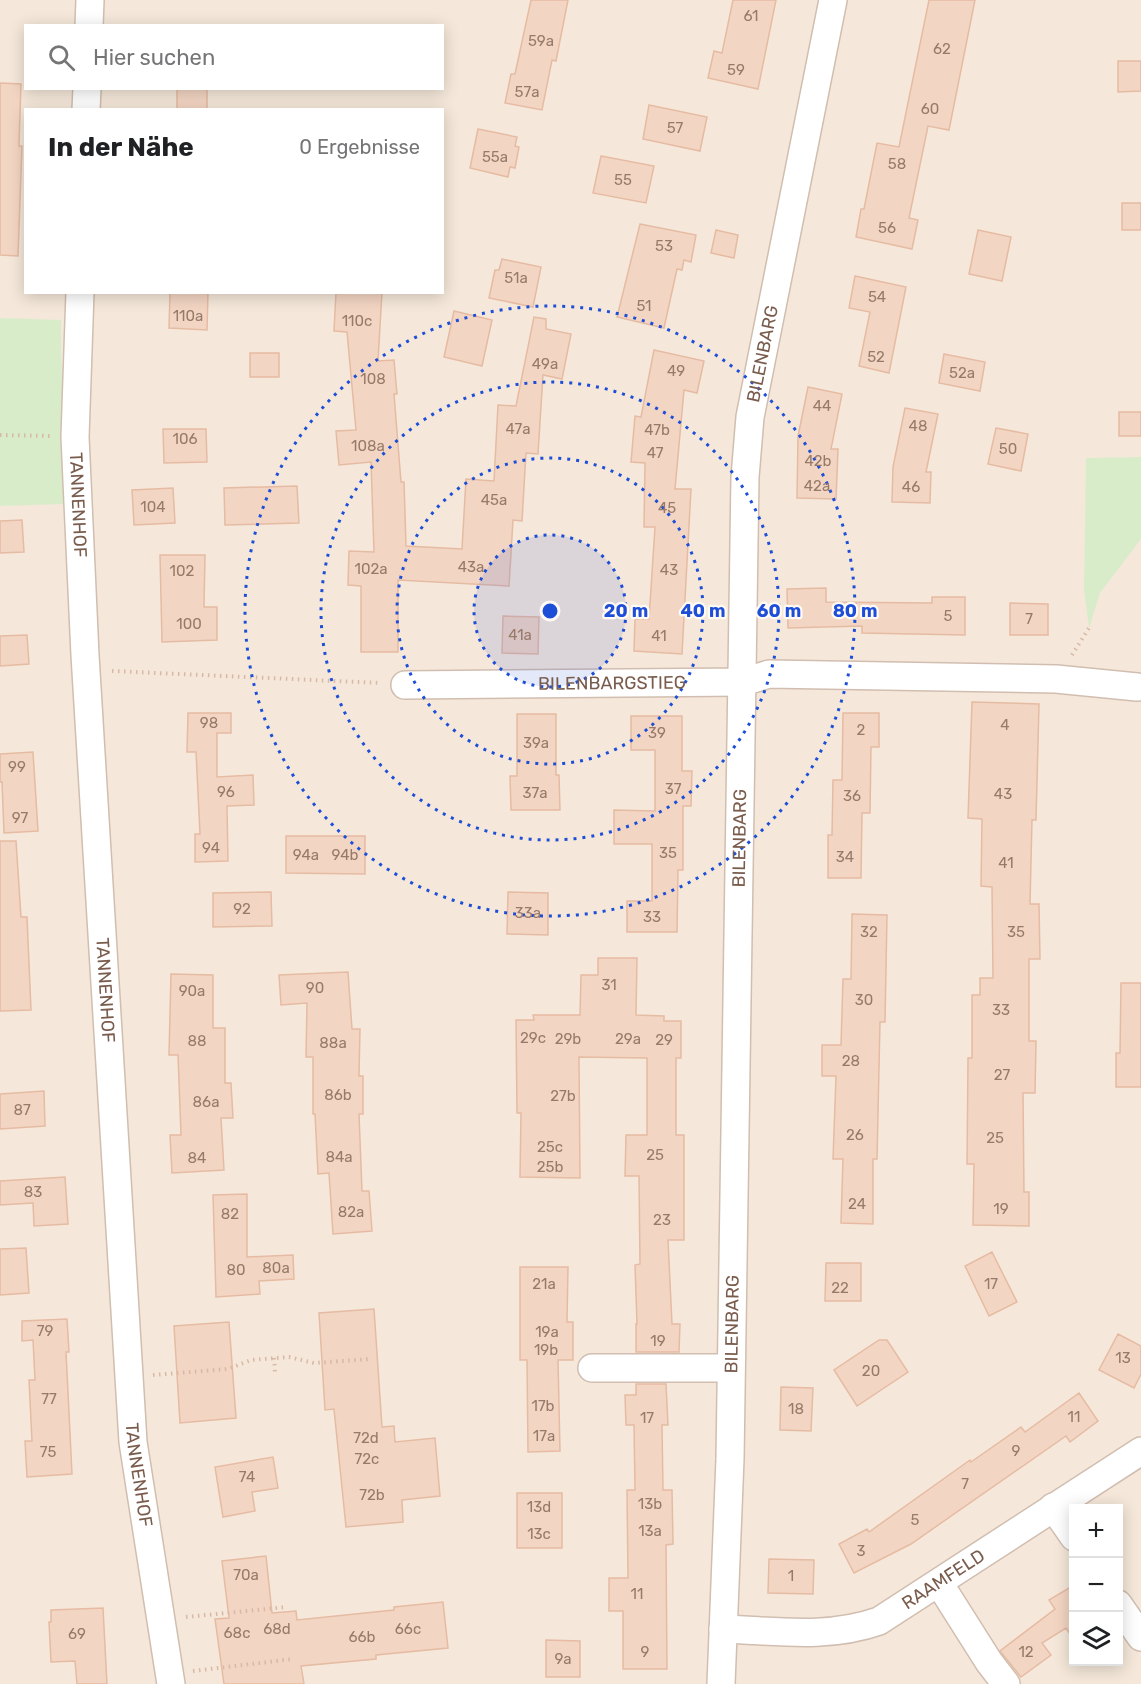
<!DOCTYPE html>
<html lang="de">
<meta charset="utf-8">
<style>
:root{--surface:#fff;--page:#f2f2f2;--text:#202124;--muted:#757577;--line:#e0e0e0}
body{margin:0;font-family:Rubik,sans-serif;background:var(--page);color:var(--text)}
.controls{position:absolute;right:18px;bottom:18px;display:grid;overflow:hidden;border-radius:0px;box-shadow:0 3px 15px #0003}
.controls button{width:54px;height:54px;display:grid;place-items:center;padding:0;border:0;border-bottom:2px solid var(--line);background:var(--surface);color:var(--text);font:30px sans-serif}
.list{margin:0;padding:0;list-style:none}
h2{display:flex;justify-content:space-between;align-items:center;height:78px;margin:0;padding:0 24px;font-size:26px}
h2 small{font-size:20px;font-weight:400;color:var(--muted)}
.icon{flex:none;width:33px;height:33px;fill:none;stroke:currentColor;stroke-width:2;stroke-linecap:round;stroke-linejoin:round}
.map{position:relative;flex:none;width:1141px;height:1684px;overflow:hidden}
.search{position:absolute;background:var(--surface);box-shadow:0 3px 15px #0003;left:24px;top:24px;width:420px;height:66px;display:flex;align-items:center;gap:15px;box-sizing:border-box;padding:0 21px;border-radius:0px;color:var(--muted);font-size:22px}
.panel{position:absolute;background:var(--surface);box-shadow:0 3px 15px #0003;left:24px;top:108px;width:420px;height:186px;border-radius:0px}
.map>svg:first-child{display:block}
.residential{fill:#f5e8da;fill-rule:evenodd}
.green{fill:#d8ecc9}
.building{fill:#f3d5c3;stroke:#e6bba3;stroke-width:1.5}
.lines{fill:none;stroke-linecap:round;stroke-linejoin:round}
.minor-casing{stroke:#d1beb0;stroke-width:30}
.path{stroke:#d9b8a5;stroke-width:4;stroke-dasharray:1.5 4.5;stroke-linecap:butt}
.minor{stroke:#fff;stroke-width:27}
.ring{fill:none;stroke:#1d4ed8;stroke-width:3;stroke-dasharray:3 6}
.labels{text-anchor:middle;stroke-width:4.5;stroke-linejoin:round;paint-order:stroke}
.number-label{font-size:15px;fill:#987a6a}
.street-label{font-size:18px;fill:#7a5c4d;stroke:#fffaf3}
.centre{fill:#1d4ed8;stroke:#fffaf3;stroke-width:3}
.ring-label{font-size:18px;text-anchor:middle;font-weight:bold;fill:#1d4ed8;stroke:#fffaf3;stroke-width:4.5;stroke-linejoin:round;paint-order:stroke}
</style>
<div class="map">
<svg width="1141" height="1684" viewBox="0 0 1141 1684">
<rect width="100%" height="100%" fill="#fdf6ec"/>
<path class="residential" d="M0,0H1141V1684H0V506L64,503L61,321L0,318ZM26,26H442V88H26ZM26,110H442V292H26ZM1074,1508H1118V1662H1074Z"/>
<path class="green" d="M0,318L61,320L64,504L0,506Z
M1141,457V539L1100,593L1089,628L1084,590L1086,458Z"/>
<path class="building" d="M531,0H568L556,61L552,60L542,110L505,103L511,74H515Z
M733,0H776L758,89L708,78L714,51L722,53Z
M929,0H975L949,130L928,126L909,218L918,220L912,249L856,237L861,209H864L877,143L899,147Z
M1118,61H1141V91L1118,92Z
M0,83L21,84L19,146H22L18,256L0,255Z
M177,88H207V110H177Z
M649,105L707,117L700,151L643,139Z
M478,129L517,137L515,146L519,147L515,168L510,167L508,177L470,168Z
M601,156L654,166L646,203L593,193Z
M1122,203H1141V230H1122Z
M640,224L696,235L691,262L684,260L682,270L677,269L664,328L617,317Z
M716,230L738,235L734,258L711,253Z
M978,230L1011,237L1002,281L969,274Z
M502,259L541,267L533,307L489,298L495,270H499Z
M855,276L906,287L889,373L859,366L870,312L849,308Z
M170,292H208L207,330L169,328Z
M336,292H382L378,361L394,360L397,394H394L401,482H404L406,546L462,549L466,479L494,481L498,405L516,406L534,317L546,319V329L571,334L562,379L543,375L538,454L526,453L522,521L513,520L509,586L398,580V652H361V586L348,585L349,551L374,552L371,462L339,465L336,431L356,430L347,332L334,331Z
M454,311L492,320L482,366L444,357Z
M654,350L704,361L697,393L684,390L675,489H691L682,654L634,651L635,619H649L655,527H644L645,463L631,462L635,416L641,417Z
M250,353H279V377H250Z
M944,354L985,362L980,391L939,383Z
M808,387L842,394L831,449H838L836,499L797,498L798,436Z
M905,408L938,414L926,472H931L930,503L892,502L893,467Z
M1119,412H1141V436H1119Z
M996,428L1028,434L1021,471L988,464Z
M163,429H206L207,462L164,463Z
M297,486L299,523L225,525L224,488Z
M173,488L175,523L134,525L132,490Z
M22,520L24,552L0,553V521Z
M160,555H205L204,607H217V640L162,642Z
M826,588V602L932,603V597H965V635L862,633V626L788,628L787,589Z
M1010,603L1048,604V635H1010Z
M503,616L539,617L538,654L502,653Z
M27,635L29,664L0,666V636Z
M972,702L1039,704L1036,820H1032L1030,904H1039L1040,959H1029V1041H1036L1035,1093H1023L1024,1192H1029V1226L973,1225L974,1164H967L968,1058H972V995H980V978H993L992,887L981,886L982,819L968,818Z
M188,713H231V733H217V777L253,775L254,805L227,806L228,861L195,862V834H200L196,752H187Z
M843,713H879V747H871L870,813H862L861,878H828V835H832L833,780H842Z
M517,714H556V775H559L560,810H511L510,776H517Z
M631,716H682V771H692L691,806H683V870H678L677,932H627V901H652V844H614V810L655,811V750H631Z
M33,752L38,831L4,833L2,782H0V754Z
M286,836H365V874L286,873Z
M0,841H16L21,917H27L31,1010L0,1011Z
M271,892L272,926L213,927V893Z
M508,892L548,893V935L507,934Z
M852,914L887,915L885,1022H880L877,1159H873V1224L841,1223L843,1159H833L836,1076H822V1045H841L843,979H851Z
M598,958H637L636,1015L664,1016V1021H681V1058H676V1135H684V1240H668L672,1324H680L679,1352H636V1324H637L635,1265L640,1264L639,1176H625L626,1135H647V1058L579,1057L580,1178L520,1177L521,1113H517L516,1020H534L533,1015H580L581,975H598Z
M348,972L352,1029H360L359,1076H363V1114H359L362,1191H369L372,1231L333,1234L329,1173L318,1174L315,1114H313V1057H306L307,1003L281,1005L279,975Z
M171,974L213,975V1028H225V1083H231L233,1118H221L224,1170L172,1173L170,1135H181L178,1055H169Z
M1121,983H1141V1087H1116V1053H1120Z
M44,1091L45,1126L0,1129V1094Z
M65,1177L68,1224L34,1226L33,1203L0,1205V1181Z
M247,1194V1257L293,1255L294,1279L259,1281L260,1294L216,1297L213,1195Z
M26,1248L29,1293L0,1295V1249Z
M992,1252L1017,1302L989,1316L965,1266Z
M826,1263H861V1301H825Z
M520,1267H568L567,1322H573V1360H558L560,1451L528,1452L527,1360H520Z
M374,1309L382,1427L394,1426L395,1442L435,1438L440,1496L402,1500L403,1522L346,1527L334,1409L325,1410L319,1313Z
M67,1319L69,1352H66L72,1474L27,1477L25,1441H32L29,1380H35L33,1340L22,1341V1321Z
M229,1322L236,1418L180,1423L174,1326Z
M1118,1334L1141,1346V1374L1134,1388L1099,1370Z
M879,1340H887L908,1372L857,1406L834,1370Z
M636,1384H666L668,1425H662L663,1490H672L673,1544L666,1545L667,1669H623V1611H609V1578H628L627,1490H635L634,1425H626L625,1395H636Z
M781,1387L813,1388L811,1431L780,1430Z
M1079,1393L1098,1421L1070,1442L1066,1436L911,1544L854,1573L839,1544L867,1529L869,1532L970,1460L971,1462L1021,1427L1025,1432Z
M273,1457L278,1488L252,1492L255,1511L223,1517L215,1467Z
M517,1493H562V1548H517Z
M266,1556L272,1613L296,1611L297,1620L394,1610V1607L443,1602L448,1648L376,1655V1659L301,1666L304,1684H224L215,1619L229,1618L222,1561Z
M769,1559L814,1560L813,1594L768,1593Z
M1074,1585V1640L1066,1628L1042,1643L1051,1655L1021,1677L1000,1651L1055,1609L1049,1600Z
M103,1608L107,1684H77L75,1661L51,1662L49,1622H51V1610Z
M546,1640L580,1641V1677H546Z"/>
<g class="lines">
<defs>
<g id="minor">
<path d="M89,26L90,0"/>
<path d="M86,110L87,88"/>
<path id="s1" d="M80,292L75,437L85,655L133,1442L171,1684"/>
<path id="s2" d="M405,685L743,682L769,674L1056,679L1137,687"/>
<path d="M592,1368H730"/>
<path d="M1053,1507L1074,1537"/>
<path d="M939,1583L989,1662L1006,1684"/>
<path d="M1118,1604L1141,1637"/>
<path id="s3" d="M723,1629C776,1631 828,1639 879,1621L1141,1451"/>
<path id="s4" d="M721,1684L730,1459L745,477L750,417L833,0"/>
</g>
</defs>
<use href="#minor" class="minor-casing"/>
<path class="path" d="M0,435L50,436
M1072,655L1089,628
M112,671L380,683
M274,1358L275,1372
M153,1375L228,1369L251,1360L289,1357L314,1363L371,1359
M186,1617L287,1607
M193,1671L293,1659"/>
<use href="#minor" class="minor"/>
</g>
<circle cx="550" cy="611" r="76" fill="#1d4ed8" fill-opacity=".12"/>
<g class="ring">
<circle cx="550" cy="611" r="76"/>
<circle cx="550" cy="611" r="153"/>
<circle cx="550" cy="611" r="229"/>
<circle cx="550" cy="611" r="305"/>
</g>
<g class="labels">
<g class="number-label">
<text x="751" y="21">61</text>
<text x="541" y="46">59a</text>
<text x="942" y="54">62</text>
<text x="736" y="75">59</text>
<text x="527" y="97">57a</text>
<text x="930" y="114">60</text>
<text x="675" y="133">57</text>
<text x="495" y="162">55a</text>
<text x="897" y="169">58</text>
<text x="623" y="185">55</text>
<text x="887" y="233">56</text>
<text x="664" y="251">53</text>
<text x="516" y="283">51a</text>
<text x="877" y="302">54</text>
<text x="644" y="311">51</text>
<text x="188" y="321">110a</text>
<text x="357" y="326">110c</text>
<text x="876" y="362">52</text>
<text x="545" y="369">49a</text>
<text x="676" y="376">49</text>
<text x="962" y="378">52a</text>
<text x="373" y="384">108</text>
<text x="822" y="411">44</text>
<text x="918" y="431">48</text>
<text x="518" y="434">47a</text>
<text x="657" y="435">47b</text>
<text x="185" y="444">106</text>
<text x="368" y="451">108a</text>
<text x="1008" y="454">50</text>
<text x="655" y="458">47</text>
<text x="818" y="466">42b</text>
<text x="817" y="491">42a</text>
<text x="911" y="492">46</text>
<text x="494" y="505">45a</text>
<text x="153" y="512">104</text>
<text x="667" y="513">45</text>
<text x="471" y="572">43a</text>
<text x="371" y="574">102a</text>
<text x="669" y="575">43</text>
<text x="182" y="576">102</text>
<text x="948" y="621">5</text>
<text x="1029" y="624">7</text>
<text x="189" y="629">100</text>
<text x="520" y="640">41a</text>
<text x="659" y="641">41</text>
<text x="209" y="728">98</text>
<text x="1005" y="730">4</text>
<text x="861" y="735">2</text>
<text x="657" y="738">39</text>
<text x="536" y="748">39a</text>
<text x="17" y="772">99</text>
<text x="673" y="794">37</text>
<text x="226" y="797">96</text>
<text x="535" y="798">37a</text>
<text x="1003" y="799">43</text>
<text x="852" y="801">36</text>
<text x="20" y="823">97</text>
<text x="211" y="853">94</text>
<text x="668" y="858">35</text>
<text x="306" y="860">94a</text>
<text x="345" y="860">94b</text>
<text x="845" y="862">34</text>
<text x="1006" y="868">41</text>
<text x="242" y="914">92</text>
<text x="528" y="918">33a</text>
<text x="652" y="922">33</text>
<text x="869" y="937">32</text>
<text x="1016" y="937">35</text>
<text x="609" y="990">31</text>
<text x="315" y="993">90</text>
<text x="192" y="996">90a</text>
<text x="864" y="1005">30</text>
<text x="1001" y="1015">33</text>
<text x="533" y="1043">29c</text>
<text x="568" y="1044">29b</text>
<text x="628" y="1044">29a</text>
<text x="664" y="1045">29</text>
<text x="197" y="1046">88</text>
<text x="333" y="1048">88a</text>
<text x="851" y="1066">28</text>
<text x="1002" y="1080">27</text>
<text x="338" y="1100">86b</text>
<text x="563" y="1101">27b</text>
<text x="206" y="1107">86a</text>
<text x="22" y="1115">87</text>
<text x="855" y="1140">26</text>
<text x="995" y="1143">25</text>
<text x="550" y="1152">25c</text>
<text x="655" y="1160">25</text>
<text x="339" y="1162">84a</text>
<text x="197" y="1163">84</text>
<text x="550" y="1172">25b</text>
<text x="33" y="1197">83</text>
<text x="857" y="1209">24</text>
<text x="1001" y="1214">19</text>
<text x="351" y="1217">82a</text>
<text x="230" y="1219">82</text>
<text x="662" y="1225">23</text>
<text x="276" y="1273">80a</text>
<text x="236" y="1275">80</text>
<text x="544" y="1289">21a</text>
<text x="991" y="1289">17</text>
<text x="840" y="1293">22</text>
<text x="45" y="1336">79</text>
<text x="547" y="1337">19a</text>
<text x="658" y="1346">19</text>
<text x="546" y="1355">19b</text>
<text x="1123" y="1363">13</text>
<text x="871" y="1376">20</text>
<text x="49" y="1404">77</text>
<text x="543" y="1411">17b</text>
<text x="796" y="1414">18</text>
<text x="1074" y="1422">11</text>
<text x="647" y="1423">17</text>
<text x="544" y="1441">17a</text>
<text x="366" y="1443">72d</text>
<text x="1016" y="1456">9</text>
<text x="48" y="1457">75</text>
<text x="367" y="1464">72c</text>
<text x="247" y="1482">74</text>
<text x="965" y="1489">7</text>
<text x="372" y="1500">72b</text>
<text x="650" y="1509">13b</text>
<text x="539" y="1512">13d</text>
<text x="915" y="1525">5</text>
<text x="650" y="1536">13a</text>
<text x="539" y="1539">13c</text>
<text x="861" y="1556">3</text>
<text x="246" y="1580">70a</text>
<text x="791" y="1581">1</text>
<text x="637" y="1599">11</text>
<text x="277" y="1634">68d</text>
<text x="408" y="1634">66c</text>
<text x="237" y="1638">68c</text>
<text x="77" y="1639">69</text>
<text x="362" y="1642">66b</text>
<text x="645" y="1657">9</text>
<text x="1026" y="1657">12</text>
<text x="563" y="1664">9a</text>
</g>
<g class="street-label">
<text dy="6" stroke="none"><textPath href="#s4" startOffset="1332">BILENBARG</textPath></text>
<text dy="6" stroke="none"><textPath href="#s1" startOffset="213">TANNENHOF</textPath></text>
<text dy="6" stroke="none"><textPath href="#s2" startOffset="207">BILENBARGSTIEG</textPath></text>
<text dy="6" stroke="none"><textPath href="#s4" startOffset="846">BILENBARG</textPath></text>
<text dy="6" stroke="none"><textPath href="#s1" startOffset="699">TANNENHOF</textPath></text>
<text dy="6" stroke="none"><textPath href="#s4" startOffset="360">BILENBARG</textPath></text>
<text dy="6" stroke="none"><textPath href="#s1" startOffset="1185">TANNENHOF</textPath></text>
<text dy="6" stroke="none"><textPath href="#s3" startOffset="234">RAAMFELD</textPath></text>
</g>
</g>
<circle cx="550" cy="611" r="9" class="centre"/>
<g class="ring-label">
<text x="626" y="617">20 m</text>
<text x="703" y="617">40 m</text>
<text x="779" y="617">60 m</text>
<text x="855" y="617">80 m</text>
</g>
</svg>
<div class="controls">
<button>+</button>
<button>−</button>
<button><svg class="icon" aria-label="layers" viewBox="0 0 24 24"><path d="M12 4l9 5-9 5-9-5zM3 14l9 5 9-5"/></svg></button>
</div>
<div class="search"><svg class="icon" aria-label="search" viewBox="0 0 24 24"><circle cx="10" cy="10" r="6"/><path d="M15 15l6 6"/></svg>Hier suchen</div>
<section class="panel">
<h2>In der Nähe<small>0 Ergebnisse</small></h2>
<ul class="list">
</ul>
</section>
</div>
